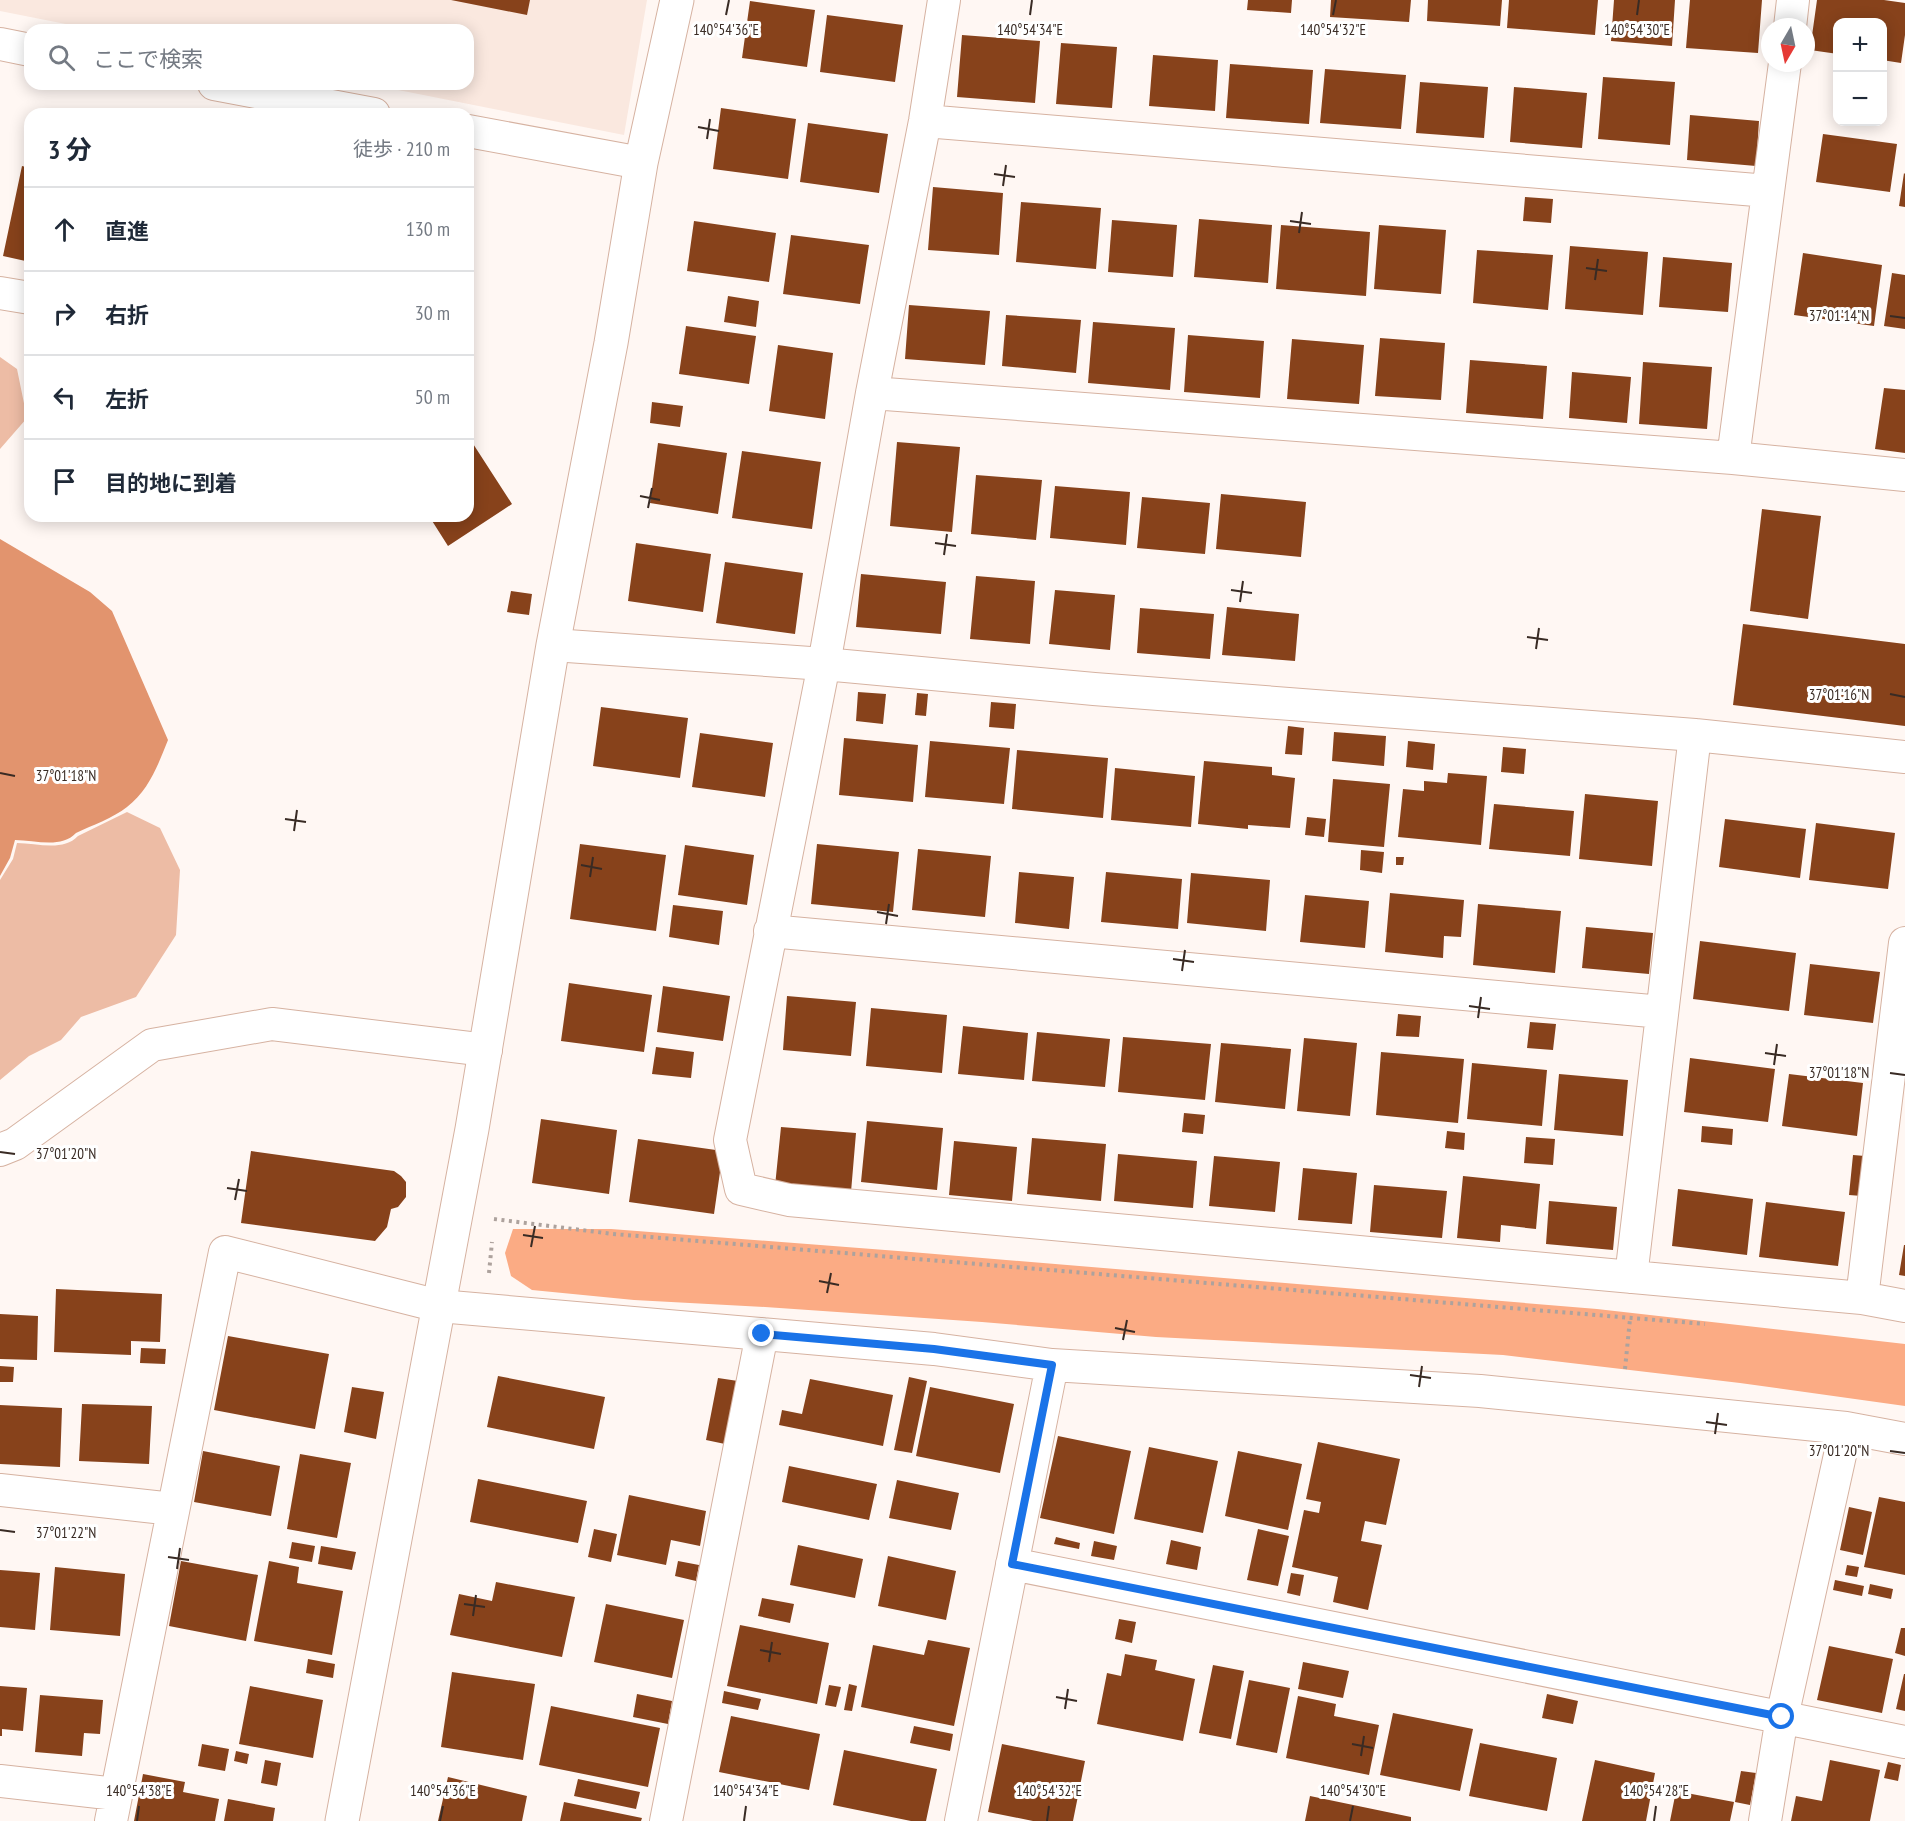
<!DOCTYPE html>
<html lang="ja">
<meta charset="utf-8">
<style>
:root{--surface:#fff;--page:#f2f2f3;--text:#1f2937;--muted:#747a83;--line:#e0e1e3}
body{margin:0;font-family:"PT Sans Narrow","Noto Sans JP",sans-serif;background:var(--page);color:var(--text)}
.controls{position:absolute;right:18px;top:18px;display:grid;overflow:hidden;border-radius:12px;box-shadow:0 3px 15px #0003}
.controls button{width:54px;height:54px;display:grid;place-items:center;padding:0;border:0;border-bottom:2px solid var(--line);background:var(--surface);color:var(--text);font:30px sans-serif}
.compass{position:absolute;left:1761px;top:18px;width:54px;height:54px;border-radius:50%;background:var(--surface);box-shadow:0 3px 15px #0003;rotate:189deg}
.stop{position:absolute;width:18px;height:18px;margin:-14px;border:4px solid #1a73e8;border-radius:50%;background:#fff}
.stop.end{background:#1a73e8;border-color:#fff;box-shadow:0 2px 6px #0008}
.list{margin:0;padding:0;list-style:none}
h2{display:flex;justify-content:space-between;align-items:center;height:78px;margin:0;padding:0 24px;font-size:26px}
h2 small{font-size:20px;font-weight:400;color:var(--muted)}
.list li{display:grid;grid-template-columns:39px 1fr auto;gap:18px;align-items:center;box-sizing:border-box;height:84px;padding:0 24px;border-top:2px solid var(--line)}
.list b{display:block;font-size:22px;white-space:nowrap}
.list em{font-size:20px;font-style:normal;color:var(--muted)}
.icon{flex:none;width:33px;height:33px;fill:none;stroke:currentColor;stroke-width:2;stroke-linecap:round;stroke-linejoin:round}
.map{position:relative;flex:none;width:1905px;height:1821px;overflow:hidden}
.search{position:absolute;background:var(--surface);box-shadow:0 3px 15px #0003;left:24px;top:24px;width:450px;height:66px;display:flex;align-items:center;gap:15px;box-sizing:border-box;padding:0 21px;border-radius:18px;color:var(--muted);font-size:22px}
.panel{position:absolute;background:var(--surface);box-shadow:0 3px 15px #0003;left:24px;top:108px;width:450px;height:414px;border-radius:18px}
.map>svg:first-child{display:block}
.built{fill:#fae8df}
.green{fill:#edbca5}
.forest{fill:#fbab84}
.water{fill:#e2946e}
.building{fill:#87421b}
.lines{fill:none;stroke-linecap:round;stroke-linejoin:round}
.minor-casing{stroke:#d6b2a1;stroke-width:34}
.tertiary-casing{stroke:#d6b2a1;stroke-width:35}
.path{stroke:#ada29d;stroke-width:4;stroke-dasharray:3 4.5;stroke-linecap:butt}
.minor{stroke:#fff;stroke-width:32}
.tertiary{stroke:#fff;stroke-width:33}
.route{stroke:#1a73e8;stroke-width:8}
.ticks{fill:none;stroke:#392b24;stroke-width:2}
.ticks-label{font-size:15px;text-anchor:middle;fill:#392b24;stroke:#fff;stroke-width:6;stroke-linejoin:round;paint-order:stroke}
</style>
<div class="map">
<svg width="1905" height="1821" viewBox="0 0 1905 1821">
<rect width="100%" height="100%" fill="#fff7f3"/>
<path class="built" d="M0,0H647L624,135L368,84H468V30H96L0,11Z"/>
<path class="green" d="M0,357L17,369L27,418L0,449Z
M127,812L160,828L180,870L176,935L136,997L81,1017L61,1040L29,1056L0,1080V880L13,859L17,843C37,843 63,852 78,836Z"/>
<path class="forest" d="M513,1229H611L911,1252L1597,1309L1905,1344V1406L1740,1383L1503,1355L1156,1337L982,1322L765,1307L634,1300L532,1290L511,1276L505,1253Z"/>
<path class="water" d="M0,539L90,592L112,611L168,740C158,765 149,790 127,807C113,818 93,825 76,833C61,849 35,840 15,840L10,858L0,876Z"/>
<path class="building" d="M451,0H530L527,15Z
M1248,0H1292L1291,13L1247,10Z
M1331,0H1411L1409,22L1330,17Z
M1428,0H1502L1500,26L1427,21Z
M1509,0H1598L1595,35L1507,28Z
M1614,0H1675L1672,46L1611,41Z
M1690,0H1762L1758,53L1686,48Z
M1817,0H1884L1905,3V35L1901,63L1882,60V22H1838V54L1810,50Z
M750,1L815,10L807,67L742,58Z
M827,15L903,25L895,82L820,72Z
M962,35L1040,41L1035,103L957,97Z
M1061,43L1117,47L1112,108L1056,104Z
M1153,55L1218,60L1215,111L1149,106Z
M1230,64L1313,70L1309,124L1226,118Z
M1325,69L1406,75L1401,129L1320,123Z
M1603,77L1675,82L1670,145L1598,139Z
M1420,82L1488,87L1484,138L1416,133Z
M1514,87L1587,93L1582,148L1510,142Z
M721,108L796,119L788,179L713,169Z
M1690,115L1759,121L1756,166L1687,160Z
M808,123L888,134L879,193L800,182Z
M1823,134L1897,144L1890,192L1816,182Z
M22,166L30,168V262L3,256Z
M1904,173L1905,174V207L1899,206Z
M933,187L1003,193L999,255L928,250Z
M1525,197L1553,199L1551,223L1523,221Z
M1021,202L1101,208L1096,269L1016,262Z
M1199,219L1272,225L1268,283L1194,277Z
M1112,220L1177,225L1173,277L1108,272Z
M694,221L776,233L769,282L687,271Z
M1281,225L1370,232L1366,296L1276,289Z
M1379,225L1446,230L1441,294L1374,289Z
M791,235L869,245L860,304L783,294Z
M1570,246L1648,252L1643,315L1565,309Z
M1477,250L1553,255L1548,310L1473,303Z
M1803,253L1882,265L1874,326L1794,315Z
M1663,257L1732,263L1728,312L1659,307Z
M1892,273L1905,275V329L1884,326Z
M728,296L759,301L756,327L724,322Z
M909,305L990,311L985,365L905,359Z
M1006,315L1081,320L1076,373L1002,366Z
M1093,322L1175,328L1170,390L1088,383Z
M686,326L756,336L749,384L679,374Z
M1188,335L1264,341L1260,398L1184,392Z
M1380,338L1445,343L1441,400L1375,396Z
M1292,339L1364,345L1359,404L1287,399Z
M778,345L833,353L825,419L769,411Z
M1470,360L1547,366L1543,419L1466,413Z
M1643,362L1712,367L1707,429L1639,424Z
M1572,372L1631,377L1627,423L1569,418Z
M1884,388L1905,390V453L1875,449Z
M652,402L683,406L680,427L650,423Z
M468,436L512,504L448,546L429,516H468Z
M897,442L960,447L952,532L890,526Z
M658,443L727,453L718,514L650,503Z
M742,451L821,462L812,529L732,518Z
M976,475L1042,480L1036,540L971,534Z
M1055,486L1130,492L1126,545L1050,538Z
M1221,494L1306,502L1301,557L1216,549Z
M1142,497L1210,503L1205,554L1137,548Z
M1762,509L1821,516L1808,619L1750,611Z
M636,543L711,554L703,612L628,601Z
M725,562L803,573L795,634L716,623Z
M861,574L946,582L941,634L856,627Z
M976,576L1035,581L1030,644L970,639Z
M1055,590L1115,595L1110,650L1049,644Z
M511,591L532,594L529,615L507,612Z
M1227,607L1299,614L1295,661L1222,655Z
M1140,608L1214,614L1210,659L1137,653Z
M1743,624L1905,644V726L1733,705Z
M858,692L886,694L883,724L856,721Z
M917,693L928,694L926,716L915,715Z
M991,702L1016,704L1014,729L989,727Z
M601,707L688,718L680,778L593,766Z
M1288,726L1304,728L1302,755L1285,754Z
M1334,732L1386,736L1384,766L1332,761Z
M700,733L773,743L765,797L692,787Z
M844,738L918,745L913,802L839,795Z
M930,741L1010,748L1004,804L925,797Z
M1408,741L1435,744L1433,770L1406,767Z
M1503,747L1526,749L1524,774L1501,772Z
M1017,750L1108,758L1103,818L1012,809Z
M1204,761L1272,767V775L1295,778L1290,828L1248,825V829L1198,824Z
M1115,768L1195,776L1191,827L1111,820Z
M1448,773L1487,776L1481,845L1398,837L1403,789L1424,791V781L1447,783Z
M1333,779L1390,784L1384,847L1328,842Z
M1585,794L1658,801L1652,866L1579,859Z
M1494,804L1574,811L1570,856L1489,849Z
M1307,817L1326,819L1324,837L1305,835Z
M1725,819L1806,829L1800,878L1719,867Z
M1816,823L1895,833L1888,889L1809,880Z
M580,844L666,855L656,931L570,919Z
M817,844L899,852L893,912L811,904Z
M685,845L754,855L747,905L678,895Z
M918,849L991,856L985,917L912,910Z
M1361,850L1384,852L1382,873L1360,870Z
M1396,857H1404L1403,865H1396Z
M1019,872L1074,877L1069,929L1015,923Z
M1106,872L1182,879L1178,929L1101,922Z
M1191,873L1270,880L1266,931L1187,923Z
M1390,893L1464,900L1461,937L1444,936L1443,958L1385,952Z
M1305,895L1369,901L1365,948L1300,942Z
M1478,904L1561,911L1555,973L1473,965Z
M673,905L723,911L719,945L669,937Z
M1586,927L1653,933L1649,974L1582,968Z
M1700,941L1796,953L1789,1011L1693,999Z
M1810,964L1880,972L1873,1023L1804,1015Z
M569,983L652,995L644,1052L561,1041Z
M663,986L730,996L723,1041L657,1032Z
M787,996L856,1002L851,1056L783,1050Z
M871,1008L947,1015L942,1073L866,1066Z
M1398,1014L1421,1016L1419,1037L1396,1036Z
M1530,1022L1556,1024L1553,1050L1527,1048Z
M963,1026L1028,1033L1024,1080L958,1074Z
M1037,1032L1110,1039L1105,1087L1032,1081Z
M1123,1037L1211,1044L1205,1100L1118,1092Z
M1304,1038L1357,1043L1350,1116L1297,1111Z
M1221,1043L1291,1049L1285,1109L1215,1102Z
M656,1047L694,1052L691,1078L652,1074Z
M1381,1052L1464,1059L1458,1123L1376,1115Z
M1690,1058L1775,1069L1768,1122L1684,1112Z
M1472,1063L1547,1070L1542,1126L1467,1119Z
M1559,1074L1628,1080L1623,1136L1554,1130Z
M1789,1074L1863,1083L1857,1136L1782,1126Z
M1184,1113L1205,1115L1203,1134L1182,1132Z
M541,1119L617,1130L609,1194L532,1183Z
M867,1121L943,1128L937,1190L861,1182Z
M1702,1126L1733,1129L1732,1145L1701,1142Z
M781,1127L856,1133L851,1192L775,1186Z
M1447,1131L1465,1133L1464,1150L1445,1148Z
M1526,1137L1555,1139L1553,1165L1524,1163Z
M1032,1138L1106,1144L1101,1201L1027,1194Z
M638,1139L723,1151L714,1214L629,1202Z
M954,1141L1017,1147L1012,1201L949,1195Z
M251,1151L394,1171L401,1176L406,1182V1197L398,1207L391,1209L387,1227L375,1241L241,1223Z
M1118,1154L1197,1161L1193,1208L1114,1201Z
M1853,1155L1865,1156L1862,1196L1849,1195Z
M1214,1156L1280,1162L1275,1212L1209,1206Z
M1303,1168L1357,1173L1352,1224L1298,1220Z
M1463,1176L1540,1184L1536,1229L1501,1225L1500,1242L1457,1238Z
M1374,1185L1447,1191L1442,1238L1370,1232Z
M1678,1189L1753,1199L1747,1255L1672,1246Z
M1549,1201L1617,1207L1613,1250L1546,1244Z
M1766,1202L1845,1212L1838,1266L1759,1257Z
M1904,1245H1905V1276L1899,1275Z
M56,1289L162,1294L160,1342L131,1341V1355L54,1352Z
M0,1314L38,1316L37,1360L0,1359Z
M228,1336L329,1354L315,1429L214,1410Z
M141,1348L166,1349L165,1364L140,1363Z
M0,1366L14,1367L13,1382H0Z
M498,1376L605,1397L594,1449L487,1427Z
M909,1377L927,1381L912,1453L894,1450Z
M718,1378L738,1381L725,1444L706,1440Z
M810,1379L893,1395L883,1446L779,1425L782,1410L802,1414Z
M352,1387L384,1392L376,1439L344,1432Z
M930,1387L1014,1404L1000,1473L916,1456Z
M82,1404L152,1406L149,1464L79,1461Z
M0,1405L62,1408L60,1467L0,1464Z
M1058,1436L1131,1451L1114,1534L1040,1518Z
M1318,1442L1400,1459L1386,1525L1365,1521L1361,1541L1382,1545L1368,1610L1333,1602L1338,1577L1292,1567L1304,1510L1319,1513L1321,1502L1306,1499Z
M1149,1447L1218,1461L1203,1533L1134,1519Z
M203,1451L280,1466L271,1516L194,1502Z
M1238,1451L1302,1464L1288,1530L1225,1516Z
M300,1454L351,1463L337,1538L287,1529Z
M789,1466L877,1484L869,1520L782,1502Z
M478,1479L587,1501L578,1543L470,1522Z
M897,1480L959,1493L951,1530L889,1518Z
M629,1495L706,1511L700,1546L671,1540L666,1565L617,1555Z
M1879,1497L1905,1502V1575L1864,1567Z
M1849,1507L1872,1512L1863,1555L1840,1550Z
M594,1529L617,1534L611,1562L588,1557Z
M1258,1529L1289,1536L1278,1586L1247,1580Z
M1056,1537L1080,1543L1079,1549L1054,1544Z
M1171,1540L1201,1547L1197,1570L1166,1564Z
M1094,1541L1117,1546L1114,1560L1091,1556Z
M292,1542L315,1546L312,1562L289,1558Z
M798,1545L863,1559L855,1598L790,1585Z
M321,1546L356,1552L352,1570L318,1564Z
M888,1556L956,1571L946,1620L878,1606Z
M181,1561L258,1575L246,1641L169,1626Z
M269,1561L299,1567L297,1583L343,1591L332,1655L254,1641Z
M678,1561L699,1565L696,1581L675,1576Z
M1847,1565L1859,1567L1857,1577L1845,1575Z
M55,1567L125,1574L120,1636L50,1630Z
M0,1570L40,1573L35,1630L0,1627Z
M1291,1573L1304,1575L1300,1596L1287,1593Z
M1835,1580L1864,1586L1862,1596L1833,1590Z
M496,1582L575,1597L562,1657L450,1635L459,1594L492,1601Z
M1870,1584L1893,1589L1891,1599L1868,1594Z
M762,1598L794,1604L790,1623L758,1616Z
M606,1604L684,1620L672,1678L594,1662Z
M1119,1619L1136,1622L1132,1643L1115,1639Z
M740,1625L829,1643L817,1704L727,1686Z
M1901,1628H1905V1656L1895,1653Z
M928,1640L970,1648L954,1726L861,1707L873,1645L924,1655Z
M1829,1646L1893,1659L1882,1713L1817,1700Z
M1125,1654L1157,1660L1155,1670L1195,1679L1183,1741L1097,1724L1107,1673L1121,1676Z
M308,1659L335,1664L333,1678L306,1673Z
M1303,1662L1349,1671L1343,1698L1298,1689Z
M1213,1665L1244,1671L1231,1739L1199,1733Z
M452,1672L535,1684L523,1760L441,1747Z
M1904,1674H1905V1711L1896,1709Z
M1249,1680L1290,1688L1277,1753L1236,1745Z
M849,1684L857,1686L852,1711L844,1710Z
M829,1685L841,1687L836,1707L825,1705Z
M0,1686L27,1688L23,1731L2,1729V1736H0Z
M250,1686L323,1700L313,1758L239,1744Z
M724,1691L761,1699L758,1710L722,1703Z
M637,1694L672,1701L668,1724L633,1717Z
M1547,1694L1578,1701L1573,1724L1542,1718Z
M40,1695L103,1700L100,1734L84,1733L82,1756L35,1752Z
M1298,1696L1336,1704L1334,1716L1379,1725L1369,1775L1286,1758Z
M551,1706L660,1728L648,1787L539,1765Z
M1393,1713L1473,1729L1460,1791L1380,1775Z
M731,1716L820,1734L809,1790L719,1772Z
M914,1726L953,1734L950,1751L910,1743Z
M1480,1743L1557,1758L1547,1811L1469,1796Z
M202,1744L229,1749L225,1771L198,1766Z
M1002,1744L1085,1761L1073,1821H1033L988,1812Z
M844,1750L937,1769L926,1821H911L833,1805Z
M236,1751L249,1754L247,1764L234,1761Z
M265,1760L281,1763L277,1786L261,1783Z
M1595,1760L1655,1773L1646,1821H1582Z
M1830,1760L1880,1770L1870,1821H1791L1796,1796L1822,1801Z
M1888,1762L1901,1765L1898,1781L1884,1778Z
M1741,1771L1756,1773L1750,1805L1735,1802Z
M143,1774L185,1782L183,1792L219,1799L215,1821H134Z
M448,1777L527,1796L522,1821H438Z
M578,1779L640,1792L636,1809L574,1796Z
M1676,1791L1734,1802L1730,1821H1670Z
M1310,1796L1411,1817V1821H1305Z
M228,1799L275,1808L273,1821H224Z
M564,1802L642,1818L641,1821H560Z"/>
<g class="lines">
<defs>
<path id="minor" d="M944,0L925,121L872,393L824,664L730,1140L741,1189L789,1200L1862,1298L1905,1306
M1790,27L1793,0
M0,44L30,50
M214,84L374,114
M925,121L1768,191
M468,131L641,163
M0,293L30,298
M872,393L1733,458L1905,475
M1733,458L1785,63
M553,645L824,664L1094,689L1695,735L1905,757
M770,931L1662,1012
M0,1150L15,1144L152,1045L272,1024L486,1050
M1631,1277L1695,735
M1862,1298L1905,943
M0,1490L173,1509
M1012,1564L1905,1742
M0,1781L116,1794
M111,1821L225,1252L439,1306L934,1349L1052,1365L1480,1391L1846,1428L1905,1439
M666,1821L762,1334
M961,1821L1052,1365
M1765,1821L1782,1717L1846,1428"/>
<path id="tertiary" d="M342,1821L472,1129L553,645L611,343L641,163L677,0"/>
</defs>
<use href="#minor" class="minor-casing"/>
<use href="#tertiary" class="tertiary-casing"/>
<path class="path" d="M494,1219L613,1234L1705,1324
M489,1273L492,1242
M1625,1369L1630,1319"/>
<use href="#minor" class="minor"/>
<use href="#tertiary" class="tertiary"/>
</g>
<g class="lines">
<path class="route" d="M762,1334L934,1349L1052,1365L1012,1564L1782,1717"/>
</g>
<path class="ticks" d="M726,15L729,0M1030,15L1032,0M1333,15L1336,0M1637,15L1639,0M698,127L719,131M707,139L710,119M994,174L1015,177M1003,186L1006,165M1290,221L1311,224M1299,233L1302,212M1586,268L1607,271M1595,280L1598,259M1890,316L1905,318M640,496L660,500M648,508L652,488M935,543L956,546M944,555L947,534M1231,590L1252,593M1240,602L1243,581M1527,637L1548,640M1536,649L1539,628M1890,694L1905,697M0,773L15,776M285,819L306,822M294,831L297,810M581,865L602,869M590,877L593,857M877,912L898,916M886,924L889,904M1173,959L1194,962M1182,971L1185,950M1469,1006L1490,1009M1478,1018L1481,997M1765,1053L1786,1056M1774,1065L1777,1044M1890,1073L1905,1075M0,1152L15,1154M227,1188L247,1191M235,1200L239,1179M523,1235L543,1238M531,1247L535,1226M819,1281L839,1285M827,1293L831,1273M1115,1328L1135,1332M1123,1340L1127,1320M1410,1375L1431,1378M1419,1387L1422,1366M1706,1422L1727,1425M1715,1434L1718,1413M1890,1451L1905,1453M0,1530L15,1532M168,1557L189,1560M177,1569L180,1548M464,1604L485,1607M473,1616L476,1595M760,1650L781,1654M769,1662L772,1642M1056,1697L1077,1701M1065,1709L1068,1689M1352,1744L1373,1748M1361,1756L1364,1736M137,1821L139,1806M440,1821L443,1806M744,1821L746,1806M1047,1821L1049,1806M1350,1821L1353,1806M1654,1821L1656,1806"/>
<g class="ticks-label">
<text x="726" y="35">140°54'36"E</text>
<text x="1030" y="35">140°54'34"E</text>
<text x="1333" y="35">140°54'32"E</text>
<text x="1637" y="35">140°54'30"E</text>
<text x="1839" y="321">37°01'14"N</text>
<text x="1839" y="700">37°01'16"N</text>
<text x="66" y="781">37°01'18"N</text>
<text x="1839" y="1078">37°01'18"N</text>
<text x="66" y="1159">37°01'20"N</text>
<text x="1839" y="1456">37°01'20"N</text>
<text x="66" y="1538">37°01'22"N</text>
<text x="139" y="1796">140°54'38"E</text>
<text x="443" y="1796">140°54'36"E</text>
<text x="746" y="1796">140°54'34"E</text>
<text x="1049" y="1796">140°54'32"E</text>
<text x="1353" y="1796">140°54'30"E</text>
<text x="1656" y="1796">140°54'28"E</text>
</g>
</svg>
<div class="controls">
<button>+</button>
<button>−</button>
</div>
<svg class="compass" viewBox="-18 -18 36 36"><path d="M0-13l5 13h-10z" fill="#e53935"/><path d="M0 13l5-13h-10z" fill="#747a83"/></svg>
<div class="stop" style="left:1782px;top:1717px"></div>
<div class="stop end" style="left:762px;top:1334px"></div>
<div class="search"><svg class="icon" aria-label="search" viewBox="0 0 24 24"><circle cx="10" cy="10" r="6"/><path d="M15 15l6 6"/></svg>ここで検索</div>
<section class="panel">
<h2>3 分<small>徒歩 · 210 m</small></h2>
<ul class="list">
<li><svg class="icon" aria-label="ahead" viewBox="0 0 24 24"><path d="M12 20V5M6 11l6-6 6 6"/></svg><div><b>直進</b></div><em>130 m</em></li>
<li><svg class="icon" aria-label="right" viewBox="0 0 24 24"><path d="M7 20v-9h11M14 6l5 5-5 5"/></svg><div><b>右折</b></div><em>30 m</em></li>
<li><svg class="icon" aria-label="left" viewBox="0 0 24 24"><path d="M17 20v-9H6M10 6l-5 5 5 5"/></svg><div><b>左折</b></div><em>50 m</em></li>
<li><svg class="icon" aria-label="arrive" viewBox="0 0 24 24"><path d="M6 21V4h12l-3 4 3 4H6"/></svg><div><b>目的地に到着</b></div></li>
</ul>
</section>
</div>
